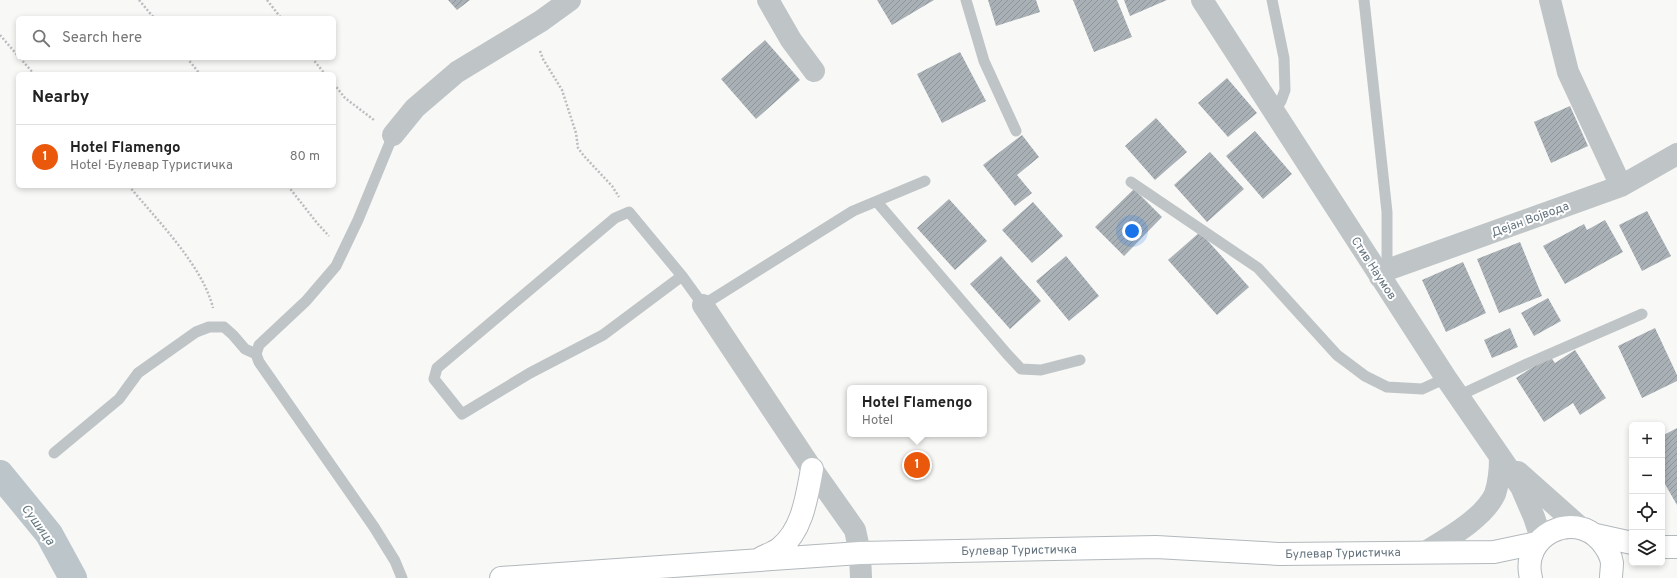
<!DOCTYPE html>
<meta charset="utf-8">
<style>
:root{--surface:#fff;--page:#f6f6f6;--text:#222;--muted:#767676;--line:#e0e0e0;--accent:#ea580c}
body{margin:0;font-family:Overpass,sans-serif;background:var(--page);color:var(--text)}
.controls{position:absolute;right:12px;bottom:12px;display:grid;overflow:hidden;border-radius:6px;box-shadow:0 2px 6px #0003}
.controls button{width:36px;height:36px;display:grid;place-items:center;padding:0;border:0;border-bottom:1px solid var(--line);background:var(--surface);color:var(--text);font:20px sans-serif}
.you{position:absolute;left:1132px;top:231px;width:14px;height:14px;margin:-10px;border:3px solid #fff;border-radius:50%;background:#1a73e8;box-shadow:0 0 0 6px #1a73e833}
.badge{display:grid;place-items:center;width:26px;height:26px;border-radius:50%;background:var(--accent);color:#fff;font-size:13px;font-weight:700}
.pin{position:absolute;translate:-50% -50%;border:2px solid #fff;box-shadow:0 1px 4px #0006}
.popup{position:absolute;left:847px;top:385px;width:140px;height:52px;box-sizing:border-box;display:grid;place-content:center;border-radius:6px;background:var(--surface);filter:drop-shadow(0 1px 3px #0005);font-size:13px;white-space:nowrap;color:var(--muted)}
.popup b{font-size:15px;color:var(--text)}
.popup::after{content:'';position:absolute;left:50%;top:100%;margin-left:-8px;border:8px solid transparent;border-top-color:var(--surface)}
.list{margin:0;padding:0;list-style:none}
h2{display:flex;justify-content:space-between;align-items:center;height:52px;margin:0;padding:0 16px;font-size:17px}
h2 small{font-size:13px;font-weight:400;color:var(--muted)}
.list li{display:grid;grid-template-columns:26px 1fr auto;gap:12px;align-items:center;box-sizing:border-box;height:64px;padding:0 16px;border-top:1px solid var(--line)}
.list b{display:block;font-size:15px;white-space:nowrap}
.list p{margin:0;font-size:13px;white-space:nowrap;color:var(--muted)}
.list em{font-size:13px;font-style:normal;color:var(--muted)}
.icon{flex:none;width:22px;height:22px;fill:none;stroke:currentColor;stroke-width:2;stroke-linecap:round;stroke-linejoin:round}
.map{position:relative;flex:none;width:1677px;height:578px;overflow:hidden}
.search{position:absolute;background:var(--surface);box-shadow:0 2px 6px #0003;left:16px;top:16px;width:320px;height:44px;display:flex;align-items:center;gap:10px;box-sizing:border-box;padding:0 14px;border-radius:6px;color:var(--muted);font-size:15px}
.panel{position:absolute;background:var(--surface);box-shadow:0 2px 6px #0003;left:16px;top:72px;width:320px;height:116px;border-radius:6px}
.map>svg:first-child{display:block}
.lines{fill:none;stroke-linecap:round;stroke-linejoin:round}
.canal{stroke:#bcc5ca;stroke-width:28}
.building{fill:url(#building-hatch)}
.secondary-casing{stroke:#b2b8bc;stroke-width:24}
.path{stroke:#babdbf;stroke-width:2.5;stroke-dasharray:2 2;stroke-linecap:butt}
.service{stroke:#bfc4c7;stroke-width:11}
.minor{stroke:#bfc4c7;stroke-width:22}
.secondary{stroke:#fff;stroke-width:22}
.labels{text-anchor:middle;stroke-width:4;stroke-linejoin:round;paint-order:stroke}
.street-label{font-size:12px;fill:#65747f;stroke:#fff}
.water-label{font-size:13px;font-style:italic;fill:#657980;stroke:#fff}
</style>
<div class="map">
<svg width="1677" height="578" viewBox="0 0 1677 578">
<defs>
<pattern id="building-hatch" width="6" height="6" patternUnits="userSpaceOnUse"><rect width="6" height="6" fill="#a9b1b6"/><path d="M-1 1l2-2M0 6l6-6M5 7l2-2" fill="none" stroke="#8d9599"/></pattern>
</defs>
<rect width="100%" height="100%" fill="#f8f8f6"/>
<g class="lines">
<path class="canal" d="M0,474L49,534L73,578"/>
</g>
<path class="building" d="M448,0H470L457,10Z
M877,0H934L892,25Z
M988,0H1036L1040,12L996,26Z
M1073,0H1117L1132,37L1094,52Z
M1124,0H1167L1130,16Z
M765,40L800,80L756,119L721,79Z
M960,52L986,101L942,123L917,74Z
M1227,78L1257,113L1228,137L1198,103Z
M1570,106L1588,146L1551,163L1534,122Z
M1156,118L1187,152L1155,180L1125,146Z
M1255,131L1292,174L1263,199L1226,156Z
M1022,135L1039,157L1017,175L1032,193L1015,206L983,165Z
M1210,152L1244,189L1207,222L1174,185Z
M1134,189L1162,217L1124,256L1095,227Z
M949,199L987,241L955,270L917,228Z
M1033,202L1063,236L1032,263L1002,230Z
M1647,211L1671,256L1642,271L1619,225Z
M1605,220L1623,252L1565,284L1543,246L1584,224L1587,230Z
M1200,232L1249,287L1217,315L1168,260Z
M1520,242L1542,296L1499,313L1477,259Z
M1001,256L1041,301L1010,329L970,284Z
M1066,256L1099,296L1069,321L1036,281Z
M1463,262L1486,313L1446,332L1422,280Z
M1548,298L1561,321L1534,336L1521,313Z
M1510,328L1518,347L1492,358L1484,340Z
M1655,328L1677,375V381L1642,398L1618,346Z
M1575,350L1606,398L1580,415L1573,403L1544,422L1516,378L1550,356L1555,363Z
M1677,428V505L1662,479V436Z"/>
<g class="lines">
<defs>
<path id="secondary" d="M1596,535L1632,543
M1662,547H1677
M761,558C767,555 775,552 780,548C803,530 807,495 812,469
M501,578L860,553L1156,547L1279,554L1494,552L1537,543
M1531,578C1520,536 1573,509 1601,541C1606,547 1611,555 1612,563C1612,568 1611,573 1611,578"/>
</defs>
<use href="#secondary" class="secondary-casing"/>
<path class="path" d="M139,0L154,18
M267,0L281,18
M0,35L18,56
M540,51L543,59L562,90L576,133L578,148L584,156L612,186L619,197
M20,58L34,74
M187,58L200,74
M312,58L325,74
M334,84L345,98L374,120
M129,186C156,219 203,266 213,308
M288,186L317,223L329,236"/>
<path class="service" d="M966,0L984,61L1016,131
M1272,0L1284,58L1285,90L1281,101L1274,112
M1364,0L1387,212V270
M393,135L358,220L336,266L306,301L259,345L256,354L259,362L374,527L395,561L402,578
M1131,182L1258,268L1337,355L1365,376L1387,387L1422,389L1446,378
M877,202L1007,354L1021,369L1041,370L1080,360
M682,276L603,335L530,373L462,414L434,379L437,368L615,218L629,212L682,276L703,305L853,211L925,181
M1458,396L1529,363L1642,314
M54,453L119,399L138,373L196,332L209,327H224L233,335L245,349L256,354"/>
<path class="minor" d="M768,0L791,40L814,71
M1202,0L1446,378L1521,487L1534,517L1541,538
M1550,0L1568,72L1621,186
M393,135L415,108L457,72L541,21L570,0
M1380,277L1387,270L1621,186L1677,154
M703,305L812,469L855,530L860,553L861,578
M1518,472L1581,528
M1427,551C1448,538 1484,518 1495,494C1499,482 1500,469 1500,457"/>
<use href="#secondary" class="secondary"/>
</g>
<g class="labels">
<g class="street-label">
<text transform="translate(1530 219) rotate(-20)" y="4">Дејан Војвода</text>
<text transform="translate(1374 268) rotate(57)" y="4">Стив Наумов</text>
<text transform="translate(1019 550) rotate(-1)" y="4">Булевар Туристичка</text>
<text transform="translate(1343 553) rotate(-1)" y="4">Булевар Туристичка</text>
</g>
<g class="water-label">
<text transform="translate(39 524) rotate(54)" y="5">Сушица</text>
</g>
</g>
</svg>
<div class="controls">
<button>+</button>
<button>−</button>
<button><svg class="icon" aria-label="locate" viewBox="0 0 24 24"><circle cx="12" cy="12" r="6"/><path d="M12 2v4M12 18v4M2 12h4M18 12h4"/></svg></button>
<button><svg class="icon" aria-label="layers" viewBox="0 0 24 24"><path d="M12 4l9 5-9 5-9-5zM3 14l9 5 9-5"/></svg></button>
</div>
<div class="you"></div>
<div class="pin badge" style="left:917px;top:465px">1</div>
<div class="popup"><b>Hotel Flamengo</b>Hotel</div>
<div class="search"><svg class="icon" aria-label="search" viewBox="0 0 24 24"><circle cx="10" cy="10" r="6"/><path d="M15 15l6 6"/></svg>Search here</div>
<section class="panel">
<h2>Nearby<small></small></h2>
<ul class="list">
<li><span class="badge">1</span><div><b>Hotel Flamengo</b><p>Hotel · Булевар Туристичка</p></div><em>80 m</em></li>
</ul>
</section>
</div>
